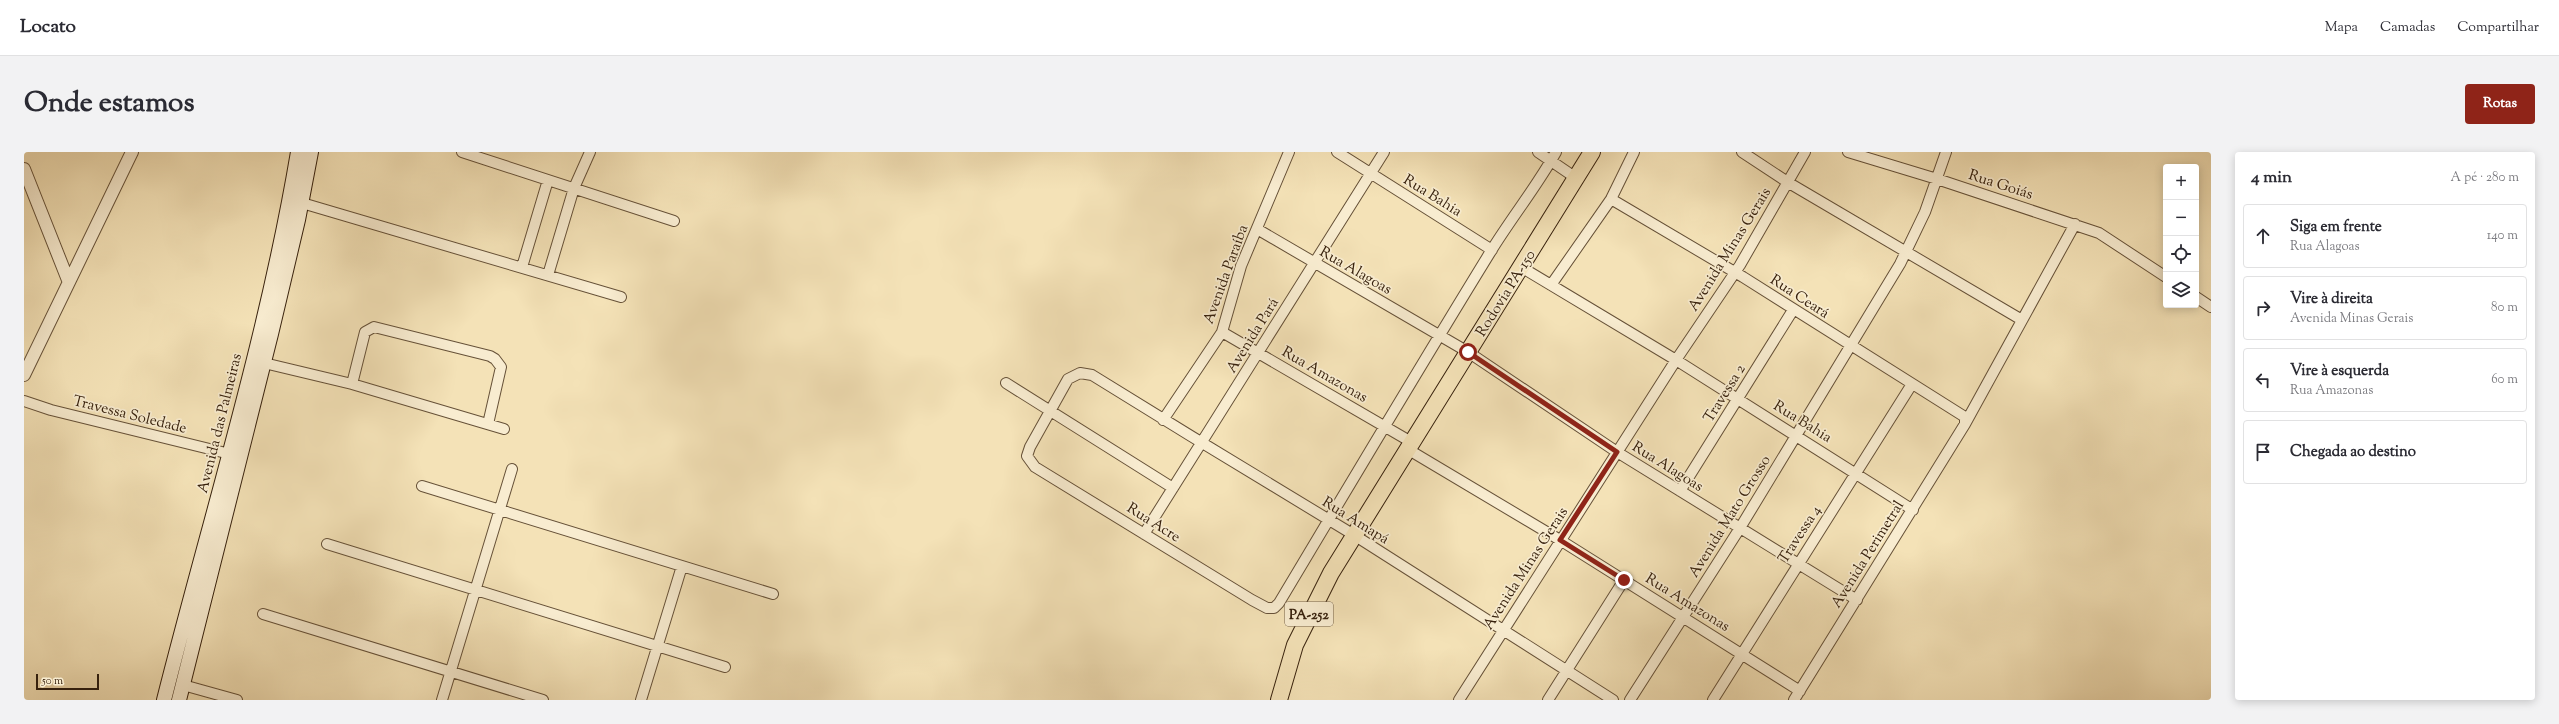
<!DOCTYPE html>
<html lang="pt">
<meta charset="utf-8">
<style>
:root{--surface:#fff;--page:#f2f2f3;--text:#2b2b33;--muted:#7c7c81;--line:#e1e1e2;--accent:#8f2418}
body{margin:0;font-family:"Sorts Mill Goudy",serif;background:var(--page);color:var(--text)}
.controls{position:absolute;right:12px;top:12px;display:grid;overflow:hidden;border-radius:4px;box-shadow:0 2px 10px #0003}
.controls button{width:36px;height:36px;display:grid;place-items:center;padding:0;border:0;border-bottom:1px solid var(--line);background:var(--surface);color:var(--text);font:20px sans-serif}
.scale{position:absolute;left:12px;bottom:10px;width:63px;box-sizing:border-box;padding-left:4px;border:2px solid #37210d;border-top:0;font-size:11px;line-height:14px;white-space:nowrap;color:#37210d;-webkit-text-stroke:3px #f8ecd0;paint-order:stroke}
.stop{position:absolute;width:12px;height:12px;margin:-9px;border:3px solid #8f2418;border-radius:50%;background:#fff}
.stop.end{background:#8f2418;border-color:#fff;box-shadow:0 1px 4px #0008}
.list{margin:0;padding:0;list-style:none}
h2{display:flex;justify-content:space-between;align-items:center;height:52px;margin:0;padding:0 16px;font-size:17px}
h2 small{font-size:13px;font-weight:400;color:var(--muted)}
.list li{display:grid;grid-template-columns:26px 1fr auto;gap:12px;align-items:center;box-sizing:border-box;height:64px;margin:0 8px 8px;padding:0 8px;border:1px solid var(--line);border-radius:4px}
.list b{display:block;font-size:15px;white-space:nowrap}
.list p{margin:0;font-size:13px;white-space:nowrap;color:var(--muted)}
.list em{font-size:13px;font-style:normal;color:var(--muted)}
.icon{flex:none;width:22px;height:22px;fill:none;stroke:currentColor;stroke-width:2;stroke-linecap:round;stroke-linejoin:round}
.map{position:relative;flex:none;width:2187px;height:548px;overflow:hidden;border-radius:4px}
header{display:flex;align-items:center;gap:24px;box-sizing:border-box;height:56px;padding:0 20px;background:var(--surface);border-bottom:1px solid var(--line)}
header strong{font-size:19px}
nav{display:flex;gap:22px;margin-inline-start:auto;font-size:14px}
.intro{display:flex;align-items:center;justify-content:space-between;box-sizing:border-box;height:96px;padding:0 24px}
h1{margin:0;font-size:28px}
.button{padding:10px 18px;border-radius:4px;background:var(--accent);color:#fff;font-size:14px;font-weight:700}
main{display:flex;gap:24px;padding:0 24px}
aside{flex:1;background:var(--surface);border-radius:4px;box-shadow:0 2px 10px #0003}
.map>svg:first-child{display:block}
.lines{fill:none;stroke-linecap:round;stroke-linejoin:round}
.minor-casing{stroke:#665138;stroke-width:12}
.tertiary-casing{stroke:#665138;stroke-width:14}
.secondary-casing{stroke:#37210d;stroke-width:16}
.trunk-casing{stroke:#37210d;stroke-width:18}
.minor{stroke:#f8ecd0;stroke-width:10}
.tertiary{stroke:#f8ecd0;stroke-width:12}
.secondary{stroke:#f8ecd0;stroke-width:14}
.trunk{stroke:#f4e2b7;stroke-width:16}
.route{stroke:#8f2418;stroke-width:5}
.labels{text-anchor:middle;stroke-width:3.5;stroke-linejoin:round;paint-order:stroke}
.shield{fill:#f8ecd0;stroke:#715e48;stroke-width:1}
.shield-label{font-size:14px;font-weight:bold;fill:#37210d}
.street-label{font-size:15px;fill:#37210d;stroke:#f8ecd0}
</style>
<header>
<strong>Locato</strong>
<nav><a>Mapa</a><a>Camadas</a><a>Compartilhar</a></nav>
</header>
<div class="intro"><h1>Onde estamos</h1><a class="button">Rotas</a></div>
<main>
<div class="map">
<svg width="2187" height="548" viewBox="0 0 2187 548">
<rect width="100%" height="100%" fill="#f4e2b7"/>
<filter id="stains"><feTurbulence type="fractalNoise" baseFrequency=".005" numOctaves="4"/><feColorMatrix values="0 0 0 0 .2 0 0 0 0 .09 0 0 0 0 .02 0 0 0 .5 -.17"/></filter>
<radialGradient id="worn" r=".72"><stop offset=".6" stop-color="#630" stop-opacity="0"/><stop offset="1" stop-color="#630" stop-opacity=".3"/></radialGradient>
<g class="lines">
<defs>
<path id="minor" d="M438,0L650,69
M1313,0L1468,98
M1514,0L1552,26
M1532,0C1513,34 1488,65 1467,99C1395,216 1325,334 1255,451L1250,456H1243L1228,448L1011,315L1003,304L1006,295L1044,227L1056,221L1068,223C1155,277 1242,330 1330,383L1589,548
M1718,0L1765,31L1998,168
M1824,0L1913,27L2075,81L2142,125
M1587,47L1719,125L1941,265V272
M278,51L597,145
M1233,77L1444,200L1593,300L1833,448
M498,115L524,28
M1497,115L1652,208L1889,358
M524,123L550,36L566,0
M1527,133L1587,47L1610,0
M2172,145L2187,155
M1198,180L1389,291
M240,211L328,232L480,277
M982,231L1149,336
M328,232L341,180L350,175L466,204L471,207L477,215L464,272
M0,249L27,258L206,302
M1139,268L1198,180L1217,114L1265,0
M1385,298L1536,388L1776,539
M398,334L749,442
M1656,339L1769,158
M1120,382L1360,0
M303,392L701,515
M239,462L519,548
M159,533L213,548
M418,548L488,317
M617,548L658,414
M1435,548L1652,208L1716,113L1781,0
M1524,548L1600,428
M1606,548L1716,376L1876,112L1901,60L1922,0
M1689,548L1888,232
M1770,548L1941,272L2051,72"/>
<path id="tertiary" d="M0,17L44,128
M0,223L108,0"/>
<path id="secondary" d="M140,548C186,366 243,185 274,0
M155,548L247,182L274,68L287,0"/>
<path id="trunk" d="M1255,548L1271,493L1307,421L1568,0"/>
</defs>
<use href="#minor" class="minor-casing"/>
<use href="#tertiary" class="tertiary-casing"/>
<use href="#secondary" class="secondary-casing"/>
<use href="#trunk" class="trunk-casing"/>
<use href="#minor" class="minor"/>
<use href="#tertiary" class="tertiary"/>
<use href="#secondary" class="secondary"/>
<use href="#trunk" class="trunk"/>
</g>
<g class="lines">
<path class="route" d="M1444,200L1593,300L1536,388L1600,428"/>
</g>
<g class="labels">
<rect class="shield" x="1261" y="450" width="48" height="24" rx="3"/>
<g class="shield-label">
<text x="1285" y="467">PA-252</text>
</g>
<g class="street-label">
<text transform="translate(1977 32) rotate(18)" y="5">Rua Goiás</text>
<text transform="translate(1409 43) rotate(32)" y="5">Rua Bahia</text>
<text transform="translate(1705 97) rotate(-58)" y="5">Avenida Minas Gerais</text>
<text transform="translate(1332 118) rotate(30)" y="5">Rua Alagoas</text>
<text transform="translate(1201 122) rotate(-70)" y="5">Avenida Paraíba</text>
<text transform="translate(1481 141) rotate(-58)" y="5">Rodovia PA-150</text>
<text transform="translate(1776 144) rotate(33)" y="5">Rua Ceará</text>
<text transform="translate(1228 183) rotate(-58)" y="5">Avenida Pará</text>
<text transform="translate(1301 222) rotate(30)" y="5">Rua Amazonas</text>
<text transform="translate(1700 241) rotate(-58)" y="5">Travessa 2</text>
<text transform="translate(106 262) rotate(14)" y="5">Travessa Soledade</text>
<text transform="translate(1779 269) rotate(32)" y="5">Rua Bahia</text>
<text transform="translate(195 271) rotate(-76)" y="5">Avenida das Palmeiras</text>
<text transform="translate(1644 314) rotate(32)" y="5">Rua Alagoas</text>
<text transform="translate(1705 364) rotate(-58)" y="5">Avenida Mato Grosso</text>
<text transform="translate(1332 368) rotate(32)" y="5">Rua Amapá</text>
<text transform="translate(1130 370) rotate(32)" y="5">Rua Acre</text>
<text transform="translate(1775 382) rotate(-57)" y="5">Travessa 4</text>
<text transform="translate(1843 402) rotate(-58)" y="5">Avenida Perimetral</text>
<text transform="translate(1501 416) rotate(-57)" y="5">Avenida Minas Gerais</text>
<text transform="translate(1664 450) rotate(32)" y="5">Rua Amazonas</text>
</g>
</g>
<rect width="100%" height="100%" filter="url(#stains)"/>
<rect width="100%" height="100%" fill="url(#worn)"/>
</svg>
<div class="controls">
<button>+</button>
<button>−</button>
<button><svg class="icon" aria-label="locate" viewBox="0 0 24 24"><circle cx="12" cy="12" r="6"/><path d="M12 2v4M12 18v4M2 12h4M18 12h4"/></svg></button>
<button><svg class="icon" aria-label="layers" viewBox="0 0 24 24"><path d="M12 4l9 5-9 5-9-5zM3 14l9 5 9-5"/></svg></button>
</div>
<div class="scale">50 m</div>
<div class="stop" style="left:1444px;top:200px"></div>
<div class="stop end" style="left:1600px;top:428px"></div>
</div>
<aside>
<h2>4 min<small>A pé · 280 m</small></h2>
<ul class="list">
<li><svg class="icon" aria-label="ahead" viewBox="0 0 24 24"><path d="M12 20V5M6 11l6-6 6 6"/></svg><div><b>Siga em frente</b><p>Rua Alagoas</p></div><em>140 m</em></li>
<li><svg class="icon" aria-label="right" viewBox="0 0 24 24"><path d="M7 20v-9h11M14 6l5 5-5 5"/></svg><div><b>Vire à direita</b><p>Avenida Minas Gerais</p></div><em>80 m</em></li>
<li><svg class="icon" aria-label="left" viewBox="0 0 24 24"><path d="M17 20v-9H6M10 6l-5 5 5 5"/></svg><div><b>Vire à esquerda</b><p>Rua Amazonas</p></div><em>60 m</em></li>
<li><svg class="icon" aria-label="arrive" viewBox="0 0 24 24"><path d="M6 21V4h12l-3 4 3 4H6"/></svg><div><b>Chegada ao destino</b></div></li>
</ul>
</aside>
</main>
